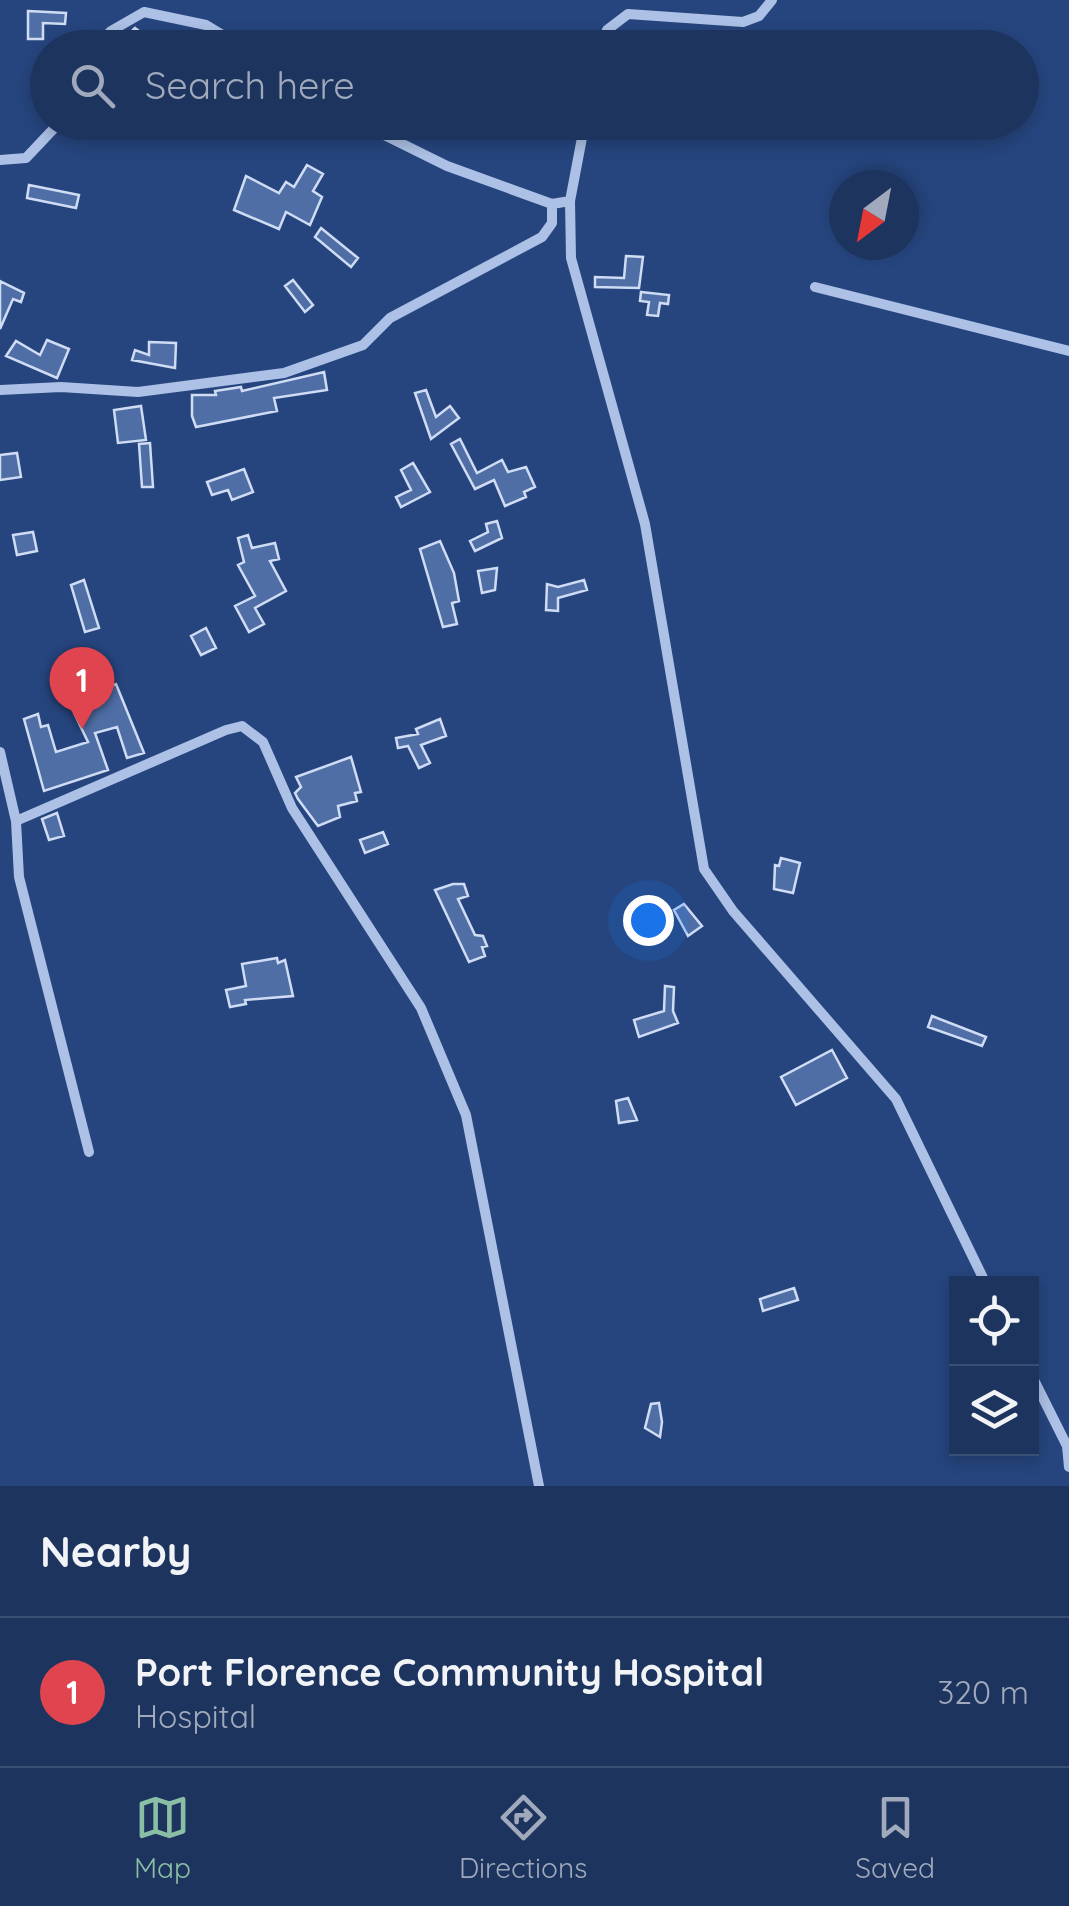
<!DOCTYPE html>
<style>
:root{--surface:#1c345e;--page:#293f67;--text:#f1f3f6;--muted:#a0aabc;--line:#3a4f73;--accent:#8abfa5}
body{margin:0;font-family:Quicksand,sans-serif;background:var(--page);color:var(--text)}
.controls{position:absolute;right:30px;bottom:30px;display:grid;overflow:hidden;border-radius:0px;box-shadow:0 5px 15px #0003}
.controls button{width:90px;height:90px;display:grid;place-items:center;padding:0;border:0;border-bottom:2px solid var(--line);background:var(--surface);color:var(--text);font:50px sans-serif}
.compass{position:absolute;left:829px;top:170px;width:90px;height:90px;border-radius:50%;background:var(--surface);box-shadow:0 5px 15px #0003;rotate:212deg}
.you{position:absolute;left:648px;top:920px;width:35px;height:35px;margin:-25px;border:8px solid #fff;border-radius:50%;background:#1a73e8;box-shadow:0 0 0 15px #1a73e833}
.badge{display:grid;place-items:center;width:65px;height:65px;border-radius:50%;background:var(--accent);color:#fff;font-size:32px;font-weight:700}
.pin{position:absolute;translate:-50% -82px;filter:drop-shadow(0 2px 5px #0008)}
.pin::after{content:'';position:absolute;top:52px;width:35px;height:30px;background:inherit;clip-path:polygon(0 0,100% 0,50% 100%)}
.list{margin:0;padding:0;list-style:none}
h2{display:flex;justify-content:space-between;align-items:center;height:130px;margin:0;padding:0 40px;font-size:42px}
h2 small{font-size:32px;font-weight:400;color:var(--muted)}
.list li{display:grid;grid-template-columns:65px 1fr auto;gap:30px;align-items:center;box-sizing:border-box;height:150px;padding:0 40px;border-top:2px solid var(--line)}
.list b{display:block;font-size:38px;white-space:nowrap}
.list p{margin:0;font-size:32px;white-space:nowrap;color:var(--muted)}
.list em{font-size:32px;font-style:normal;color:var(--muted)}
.icon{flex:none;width:55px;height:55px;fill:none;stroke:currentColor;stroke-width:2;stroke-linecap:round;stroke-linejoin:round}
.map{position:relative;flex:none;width:1069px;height:1486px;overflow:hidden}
.search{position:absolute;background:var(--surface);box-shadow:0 5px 15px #0003;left:30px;right:30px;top:30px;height:110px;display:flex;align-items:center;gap:25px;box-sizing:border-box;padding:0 35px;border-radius:55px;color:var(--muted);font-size:38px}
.sheet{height:280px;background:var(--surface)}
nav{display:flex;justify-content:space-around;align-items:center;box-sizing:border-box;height:140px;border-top:2px solid var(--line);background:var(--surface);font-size:28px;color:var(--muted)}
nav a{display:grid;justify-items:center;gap:5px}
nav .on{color:var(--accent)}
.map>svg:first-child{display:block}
.building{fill:#4f6ea6;stroke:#cfdcf4;stroke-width:2.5}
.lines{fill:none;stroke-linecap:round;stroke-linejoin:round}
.street{stroke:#acc1e5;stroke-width:10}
</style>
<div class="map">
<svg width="1069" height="1486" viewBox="0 0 1069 1486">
<rect width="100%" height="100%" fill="#26457e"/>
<path class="building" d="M28,11L66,13L65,24L43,23V39H28Z
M135,28L139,31L136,35L162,48H114Z
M307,165L323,174L313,191L322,197L310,225L286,212L279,229L234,210L246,176L279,193L286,182L294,187Z
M29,185L79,195L76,208L27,198Z
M321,228L358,258L351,267L315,237Z
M626,256L643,257L639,288L595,287V277L624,278Z
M293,280L313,305L305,312L285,286Z
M0,281L24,293L21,302L13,299L0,329Z
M641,292L669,295L668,304L660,303L658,316L647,315L649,302L640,301Z
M47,340L69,349L57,378L6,356L16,341L40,355Z
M149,342L176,343L175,368L132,360L135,350L149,355Z
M324,372L327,390L274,398L277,411L196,427L192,416V395H216L215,391L241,387L242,391Z
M426,390L436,417L450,406L459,418L431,439L415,393Z
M141,406L146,440L118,443L114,410Z
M460,439L477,473L502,460L508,472L526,467L535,487L524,492L526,497L505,506L494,480L475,489L451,444Z
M150,443L153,487H142L139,444Z
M17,453L21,477L0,480V455Z
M413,463L430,492L401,507L396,497L411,490L401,470Z
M244,469L253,492L232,500L228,490L212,495L207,482Z
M497,521L502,538L475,551L470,541L488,532L486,524Z
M33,532L37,551L17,555L13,535Z
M248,535L252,548L275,543L279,559L270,561L286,591L255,608L264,624L249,632L235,606L255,596L238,565L244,562L238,538Z
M440,541L454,573L459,601L452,603L457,624L443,627L420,549Z
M497,568L495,590L482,593L478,571Z
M84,580L99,628L85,632L71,585Z
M584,580L587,590L558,598V611L546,610L547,584L558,587Z
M206,628L216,648L201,655L191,636Z
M116,684L144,753L127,758L117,727L95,733L108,770L44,791L24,719L38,714L41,727L48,725L56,752L88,742L75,715L80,714L76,700Z
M440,719L446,736L421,745L430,763L419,768L408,746L398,748L396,738L418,734L416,729Z
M351,757L361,792L355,793L357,801L338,806L340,817L318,826L298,799L295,793L301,787L296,777Z
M57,813L64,836L49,840L42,819Z
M383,832L388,844L365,853L360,840Z
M781,858L800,863L793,893L774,889L775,865L779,866Z
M453,884H464L468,896L458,899L475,935L483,936L487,946L482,947L485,956L469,962L435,890Z
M684,904L702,926L688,936L674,910Z
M277,958L278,963L285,960L293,996L245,1000L246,1004L230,1007L226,990L246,986L242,964Z
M665,986L674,987L673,1011L678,1023L639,1037L634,1020L664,1011Z
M932,1016L986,1037L982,1046L928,1027Z
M832,1050L847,1078L796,1105L781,1077Z
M628,1098L637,1120L619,1123L616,1101Z
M794,1288L798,1300L763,1311L760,1299Z
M659,1403L662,1422L660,1437L645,1428L651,1404Z"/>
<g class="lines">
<path class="street" d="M94,48L111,31L144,12L206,25L244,48
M600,48L607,30L628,14L743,22L759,16L772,0
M358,122L447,166L552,204
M0,160L26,158L60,122
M570,201L571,258L645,524L704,869L733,911L896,1099L986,1284
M815,287L1069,351
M0,390L61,387L138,392L284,373L363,345L390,318L542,237L552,223V204L570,201L585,122
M0,752L16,821L19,877L89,1152
M16,821L226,730L242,726L263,742L292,808L421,1008L466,1115L539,1486
M1032,1376L1067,1446L1069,1467"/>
</g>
</svg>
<div class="controls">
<button><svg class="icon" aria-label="locate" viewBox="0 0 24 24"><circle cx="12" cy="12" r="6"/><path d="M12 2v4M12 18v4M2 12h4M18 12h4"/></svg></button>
<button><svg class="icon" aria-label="layers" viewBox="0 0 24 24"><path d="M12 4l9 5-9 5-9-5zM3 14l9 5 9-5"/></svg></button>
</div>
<svg class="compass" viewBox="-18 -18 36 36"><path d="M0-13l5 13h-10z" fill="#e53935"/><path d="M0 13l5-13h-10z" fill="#a0aabc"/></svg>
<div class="you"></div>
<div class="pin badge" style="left:82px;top:729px;background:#e0444e">1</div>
<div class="search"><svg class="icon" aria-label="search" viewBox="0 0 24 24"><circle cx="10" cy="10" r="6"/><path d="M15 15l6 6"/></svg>Search here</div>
</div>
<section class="sheet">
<h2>Nearby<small></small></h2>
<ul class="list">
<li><span class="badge" style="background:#e0444e">1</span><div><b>Port Florence Community Hospital</b><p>Hospital</p></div><em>320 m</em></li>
</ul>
</section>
<nav>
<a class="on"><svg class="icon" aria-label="map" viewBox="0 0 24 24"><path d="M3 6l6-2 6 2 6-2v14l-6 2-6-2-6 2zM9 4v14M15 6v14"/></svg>Map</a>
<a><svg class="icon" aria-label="directions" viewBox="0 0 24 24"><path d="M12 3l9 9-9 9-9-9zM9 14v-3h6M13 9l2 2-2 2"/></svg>Directions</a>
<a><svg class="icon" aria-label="saved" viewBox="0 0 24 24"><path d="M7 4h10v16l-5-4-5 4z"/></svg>Saved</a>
</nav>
